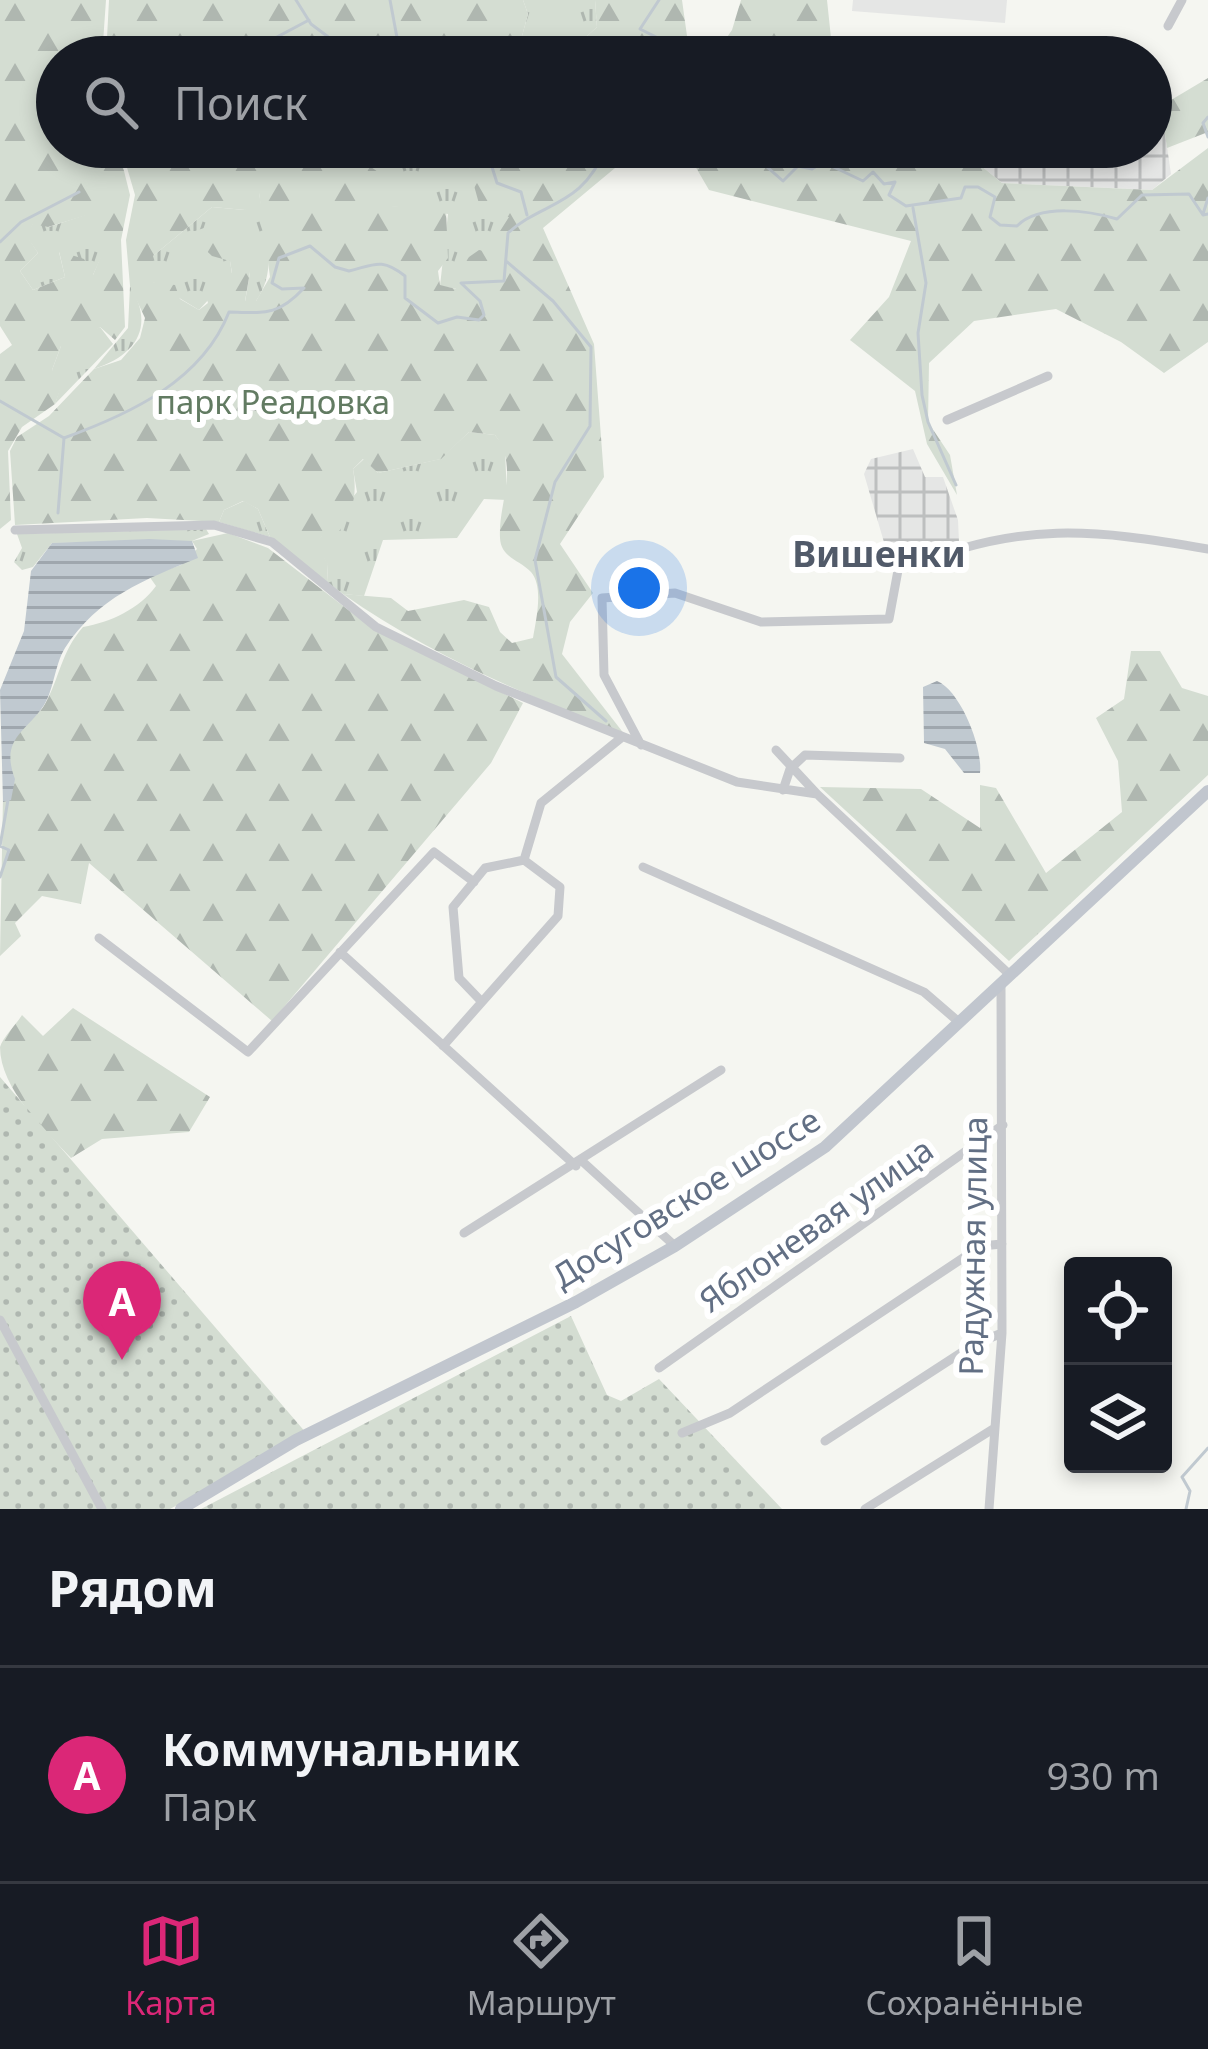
<!DOCTYPE html>
<html lang="ru">
<meta charset="utf-8">
<style>
:root{--surface:#171b24;--page:#20242c;--text:#f1f3f6;--muted:#9ea1a6;--line:#363941;--accent:#db2777}
body{margin:0;font-family:"Noto Sans",sans-serif;background:var(--page);color:var(--text)}
.controls{position:absolute;right:36px;bottom:36px;display:grid;overflow:hidden;border-radius:12px;box-shadow:0 6px 18px #0003}
.controls button{width:108px;height:108px;display:grid;place-items:center;padding:0;border:0;border-bottom:3px solid var(--line);background:var(--surface);color:var(--text);font:60px sans-serif}
.you{position:absolute;left:639px;top:588px;width:42px;height:42px;margin:-30px;border:9px solid #fff;border-radius:50%;background:#1a73e8;box-shadow:0 0 0 18px #1a73e833}
.badge{display:grid;place-items:center;width:78px;height:78px;border-radius:50%;background:var(--accent);color:#fff;font-size:39px;font-weight:700}
.pin{position:absolute;translate:-50% -99px;filter:drop-shadow(0 3px 6px #0008)}
.pin::after{content:'';position:absolute;top:63px;width:42px;height:36px;background:inherit;clip-path:polygon(0 0,100% 0,50% 100%)}
.list{margin:0;padding:0;list-style:none}
h2{display:flex;justify-content:space-between;align-items:center;height:156px;margin:0;padding:0 48px;font-size:51px}
h2 small{font-size:39px;font-weight:400;color:var(--muted)}
.list li{display:grid;grid-template-columns:78px 1fr auto;gap:36px;align-items:center;box-sizing:border-box;height:216px;padding:0 48px;border-top:3px solid var(--line)}
.list b{display:block;font-size:45px;white-space:nowrap}
.list p{margin:0;font-size:39px;white-space:nowrap;color:var(--muted)}
.list em{font-size:39px;font-style:normal;color:var(--muted)}
.icon{flex:none;width:66px;height:66px;fill:none;stroke:currentColor;stroke-width:2;stroke-linecap:round;stroke-linejoin:round}
.map{position:relative;flex:none;width:1208px;height:1509px;overflow:hidden}
.search{position:absolute;background:var(--surface);box-shadow:0 6px 18px #0003;left:36px;right:36px;top:36px;height:132px;display:flex;align-items:center;gap:30px;box-sizing:border-box;padding:0 42px;border-radius:66px;color:var(--muted);font-size:45px}
.sheet{height:372px;background:var(--surface)}
nav{display:flex;justify-content:space-around;align-items:center;box-sizing:border-box;height:168px;border-top:3px solid var(--line);background:var(--surface);font-size:33px;color:var(--muted)}
nav a{display:grid;justify-items:center;gap:6px}
nav .on{color:var(--accent)}
.map>svg:first-child{display:block}
.built{fill:#e5e6e5}
.industrial{fill:url(#industrial-grid)}
.grass{fill:url(#grass-tufts)}
.forest{fill:url(#forest-firs);fill-rule:evenodd}
.park{fill:url(#park-dots)}
.water{fill:url(#water-rules)}
.lines{fill:none;stroke-linecap:round;stroke-linejoin:round}
.stream{stroke:#c0c9d0;stroke-width:3}
.minor{stroke:#c7c9cd;stroke-width:9}
.major{stroke:#c1c6ce;stroke-width:12}
.labels{text-anchor:middle;stroke-width:12;stroke-linejoin:round;paint-order:stroke}
.park-label{font-size:33px;fill:#627b62;stroke:#fff}
.street-label{font-size:33px;fill:#626f84;stroke:#fff}
.neighbourhood-label{font-size:36px;font-weight:bold;fill:#515a69;stroke:#fff}
</style>
<div class="map">
<svg width="1208" height="1509" viewBox="0 0 1208 1509">
<defs>
<pattern id="industrial-grid" width="8" height="8" patternUnits="userSpaceOnUse" patternTransform="scale(3)"><rect width="8" height="8" fill="#e5e6e5"/><path d="M0 4h8M4 0v8" fill="none" stroke="#bdbfbf"/></pattern>
<pattern id="grass-tufts" width="24" height="20" patternUnits="userSpaceOnUse" patternTransform="scale(3)"><rect width="24" height="20" fill="#d4ddd2"/><path d="M3 7l-1-3M5 7V3M7 7l1-3M15 17l-1-3M17 17v-4M19 17l1-3" fill="none" stroke="#afb7b0"/></pattern>
<pattern id="forest-firs" width="22" height="20" patternUnits="userSpaceOnUse" patternTransform="scale(3)"><rect width="22" height="20" fill="#d4ddd2"/><path d="M5 1l3.5 6h-7zM16 11l3.5 6h-7z" fill="#afb7b0"/></pattern>
<pattern id="park-dots" width="8" height="8" patternUnits="userSpaceOnUse" patternTransform="scale(3)"><rect width="8" height="8" fill="#d4ddd2"/><path d="M2 2h.1M6 6h.1" fill="none" stroke="#afb7b0" stroke-width="1.8" stroke-linecap="round"/></pattern>
<pattern id="water-rules" width="6" height="5" patternUnits="userSpaceOnUse" patternTransform="scale(3)"><rect width="6" height="5" fill="#c0c9d0"/><path d="M0 2.5h6" fill="none" stroke="#9fa7ae"/></pattern>
</defs>
<rect width="100%" height="100%" fill="#f5f6f1"/>
<path class="built" d="M853,0H1007L1005,23L852,11Z"/>
<path class="industrial" d="M1151,106H1161L1171,174L1152,190L1002,183L958,147H1151Z
M913,449L925,477H943L958,520L959,542L903,559L886,549L864,474L871,459Z"/>
<path class="grass" d="M523,0H595L597,27L564,57H530L519,47L528,14Z
M362,147H426L442,162L452,153L468,164L484,209L511,216L501,255L461,279L457,289L440,286L448,214L391,206L359,159Z
M247,193H259C265,230 279,269 256,301L245,302L250,272L230,261L232,274L199,310L153,282V256L212,207L245,210Z
M88,214L105,249L92,277L59,252L65,277L33,290L20,271L38,253L26,236L33,223L49,227Z
M130,286C155,326 137,355 94,369L128,328Z
M100,327L113,344L55,404L60,388L52,370L61,346Z
M469,432L495,435L505,448L507,500L484,499L457,538L383,540L364,596L343,594L327,582L328,565L315,544L357,492L353,469L364,459L378,473L440,459Z
M244,501L258,509L270,537L219,522L224,510Z
M206,529L209,534L192,541L52,543L33,567L22,570L14,562L22,548L17,534Z"/>
<path class="forest" d="M0,0H106L102,57H57V147H118L130,195L121,240L125,327L115,340L100,327L73,346H61L52,370L64,379L55,404L22,427L8,451L11,520L0,529V354L12,345L0,326ZM87,215L104,249L93,275L84,259L59,251L65,277L33,290L20,271L38,253L27,236L33,224L48,227Z
M109,0H523L528,14L519,47L530,57H106Z
M595,0H682L688,43L714,56L732,30L741,0H827L833,57H564L597,27Z
M1208,78V132L1167,148L1161,106Z
M121,147H362L360,159L389,180L392,206L446,209L448,258L438,271L440,285L456,289L459,264L479,250L500,254L495,239L509,217L483,218L468,164L453,153L442,162L426,147H630L621,163L543,228L594,344L604,477L560,544L593,593L570,622L562,654L625,735C527,695 429,655 343,594L391,598L408,611L464,600L489,607L500,632L512,643L533,638C536,620 544,587 531,572C520,560 501,558 500,538C498,502 520,468 495,435L469,432L441,459L378,473L363,459L353,469C358,498 352,515 334,538L322,536L316,544L328,564L327,582L270,537L258,509L243,501L224,510L219,522L147,518L15,525L10,451L17,437L49,416L94,369L121,360L140,338L145,318L130,286L126,240L135,195ZM259,193L270,277L256,301H245L250,272L246,245L210,226L195,231L193,238L212,256L230,261L232,273L216,277L204,290L208,303L199,310L180,299L175,285L153,282V256L212,207L245,210L253,201L248,194Z
M684,147H958L1002,183L1152,190L1208,148V342L1164,373L1121,342L1056,309L974,321L929,363L928,422L950,455L957,495L927,444L915,391L850,340L889,297L911,241L709,190Z
M228,533L268,548L373,629L523,703L491,763L272,1021L89,863L81,904L42,896L15,923L21,936L0,956L4,744C14,726 35,722 45,704C60,677 61,652 83,627C111,622 139,609 156,586L149,576L181,565L197,549L192,541Z
M1131,651H1160L1182,688L1208,696V775L1009,961L820,787L921,789L980,828V785L996,788L1046,873L1122,812L1118,761L1096,718L1124,699Z
M73,1008L210,1097L189,1132L102,1139L71,1158C46,1131 0,1089 0,1047C3,1037 16,1025 22,1015L43,1036Z"/>
<path class="park" d="M0,1077L307,1434L170,1509H0Z
M571,1316L607,1395L621,1401L659,1379L782,1509H201Z"/>
<path class="water" d="M149,539L192,541L198,558C144,580 98,597 65,648C54,666 54,692 42,708C25,732 0,740 15,779L11,800L3,802L0,690L24,631L31,571L52,543Z
M937,681C961,691 983,748 980,773H964L945,749L924,743L923,687Z"/>
<g class="lines">
<path class="stream" d="M296,0L311,24L355,57
M390,0L398,43L393,57
M659,0L640,29L696,57
M247,53L309,20
M1208,117L1203,123L1208,137
M474,147L492,167L497,183L521,192L527,215
M716,147L757,158L783,181L798,166L812,169L823,162L863,181L873,172L884,184L895,182L889,195L906,206L961,198L965,187H978L995,197L990,217L1000,225L1017,226C1040,203 1090,211 1117,219L1142,195L1189,194L1203,215L1208,214
M610,148L624,147
M913,208L926,283L918,333L922,395L928,422L956,485
M1203,214L1208,198
M0,242L21,222L79,192
M506,261L553,301L591,347L590,426L555,482L535,560L556,677L606,721
M0,401L64,438C130,414 202,381 229,312C265,313 278,316 304,288L282,289L272,283L279,258L310,246L335,267L349,271C374,265 381,257 405,276V298L438,323L457,317L479,320L484,315L480,301L461,283L504,281L508,233C543,201 583,207 606,147
M58,513L64,438
M0,877L9,850L0,846L8,800
M1186,1509L1190,1491L1182,1477L1208,1448"/>
<path class="minor" d="M1168,26L1182,0
M947,420L1048,376
M15,530L214,525L272,542L376,627L496,686L737,782L817,794L1010,975
M887,555L910,567C1019,521 1094,529 1208,549
M641,745L604,675L602,598L675,593L761,622L889,619L899,565
M776,750L818,795
M783,790L790,769L805,755L900,758
M524,860L541,803L621,738
M643,867L924,992L960,1023
M99,938L248,1052L434,852L474,882
M340,952L576,1166
M481,1001L459,978L453,907L485,868L524,860
M443,1046L558,916L560,887L524,860
M583,1162L675,1246
M464,1233L721,1070
M0,1320L102,1509
M659,1368L1003,1125
M682,1433L730,1413L981,1246L1002,1244
M825,1441L973,1345L1002,1333
M865,1509L993,1429
M989,1509L1002,1333L1001,984"/>
<path class="major" d="M181,1509L296,1440L576,1302L675,1246L825,1147L1208,791"/>
</g>
<g class="labels">
<g class="park-label">
<text x="273" y="414">парк Реадовка</text>
</g>
<g class="street-label">
<text transform="translate(686 1198) rotate(-32)" y="12">Досуговское шоссе</text>
<text transform="translate(816 1225) rotate(-35)" y="12">Яблоневая улица</text>
<text transform="translate(973 1246) rotate(-89)" y="12">Радужная улица</text>
</g>
<g class="neighbourhood-label">
<text x="879" y="567">Вишенки</text>
</g>
</g>
</svg>
<div class="controls">
<button><svg class="icon" aria-label="locate" viewBox="0 0 24 24"><circle cx="12" cy="12" r="6"/><path d="M12 2v4M12 18v4M2 12h4M18 12h4"/></svg></button>
<button><svg class="icon" aria-label="layers" viewBox="0 0 24 24"><path d="M12 4l9 5-9 5-9-5zM3 14l9 5 9-5"/></svg></button>
</div>
<div class="you"></div>
<div class="pin badge" style="left:122px;top:1360px">A</div>
<div class="search"><svg class="icon" aria-label="search" viewBox="0 0 24 24"><circle cx="10" cy="10" r="6"/><path d="M15 15l6 6"/></svg>Поиск</div>
</div>
<section class="sheet">
<h2>Рядом<small></small></h2>
<ul class="list">
<li><span class="badge">A</span><div><b>Коммунальник</b><p>Парк</p></div><em>930 m</em></li>
</ul>
</section>
<nav>
<a class="on"><svg class="icon" aria-label="map" viewBox="0 0 24 24"><path d="M3 6l6-2 6 2 6-2v14l-6 2-6-2-6 2zM9 4v14M15 6v14"/></svg>Карта</a>
<a><svg class="icon" aria-label="directions" viewBox="0 0 24 24"><path d="M12 3l9 9-9 9-9-9zM9 14v-3h6M13 9l2 2-2 2"/></svg>Маршрут</a>
<a><svg class="icon" aria-label="saved" viewBox="0 0 24 24"><path d="M7 4h10v16l-5-4-5 4z"/></svg>Сохранённые</a>
</nav>
